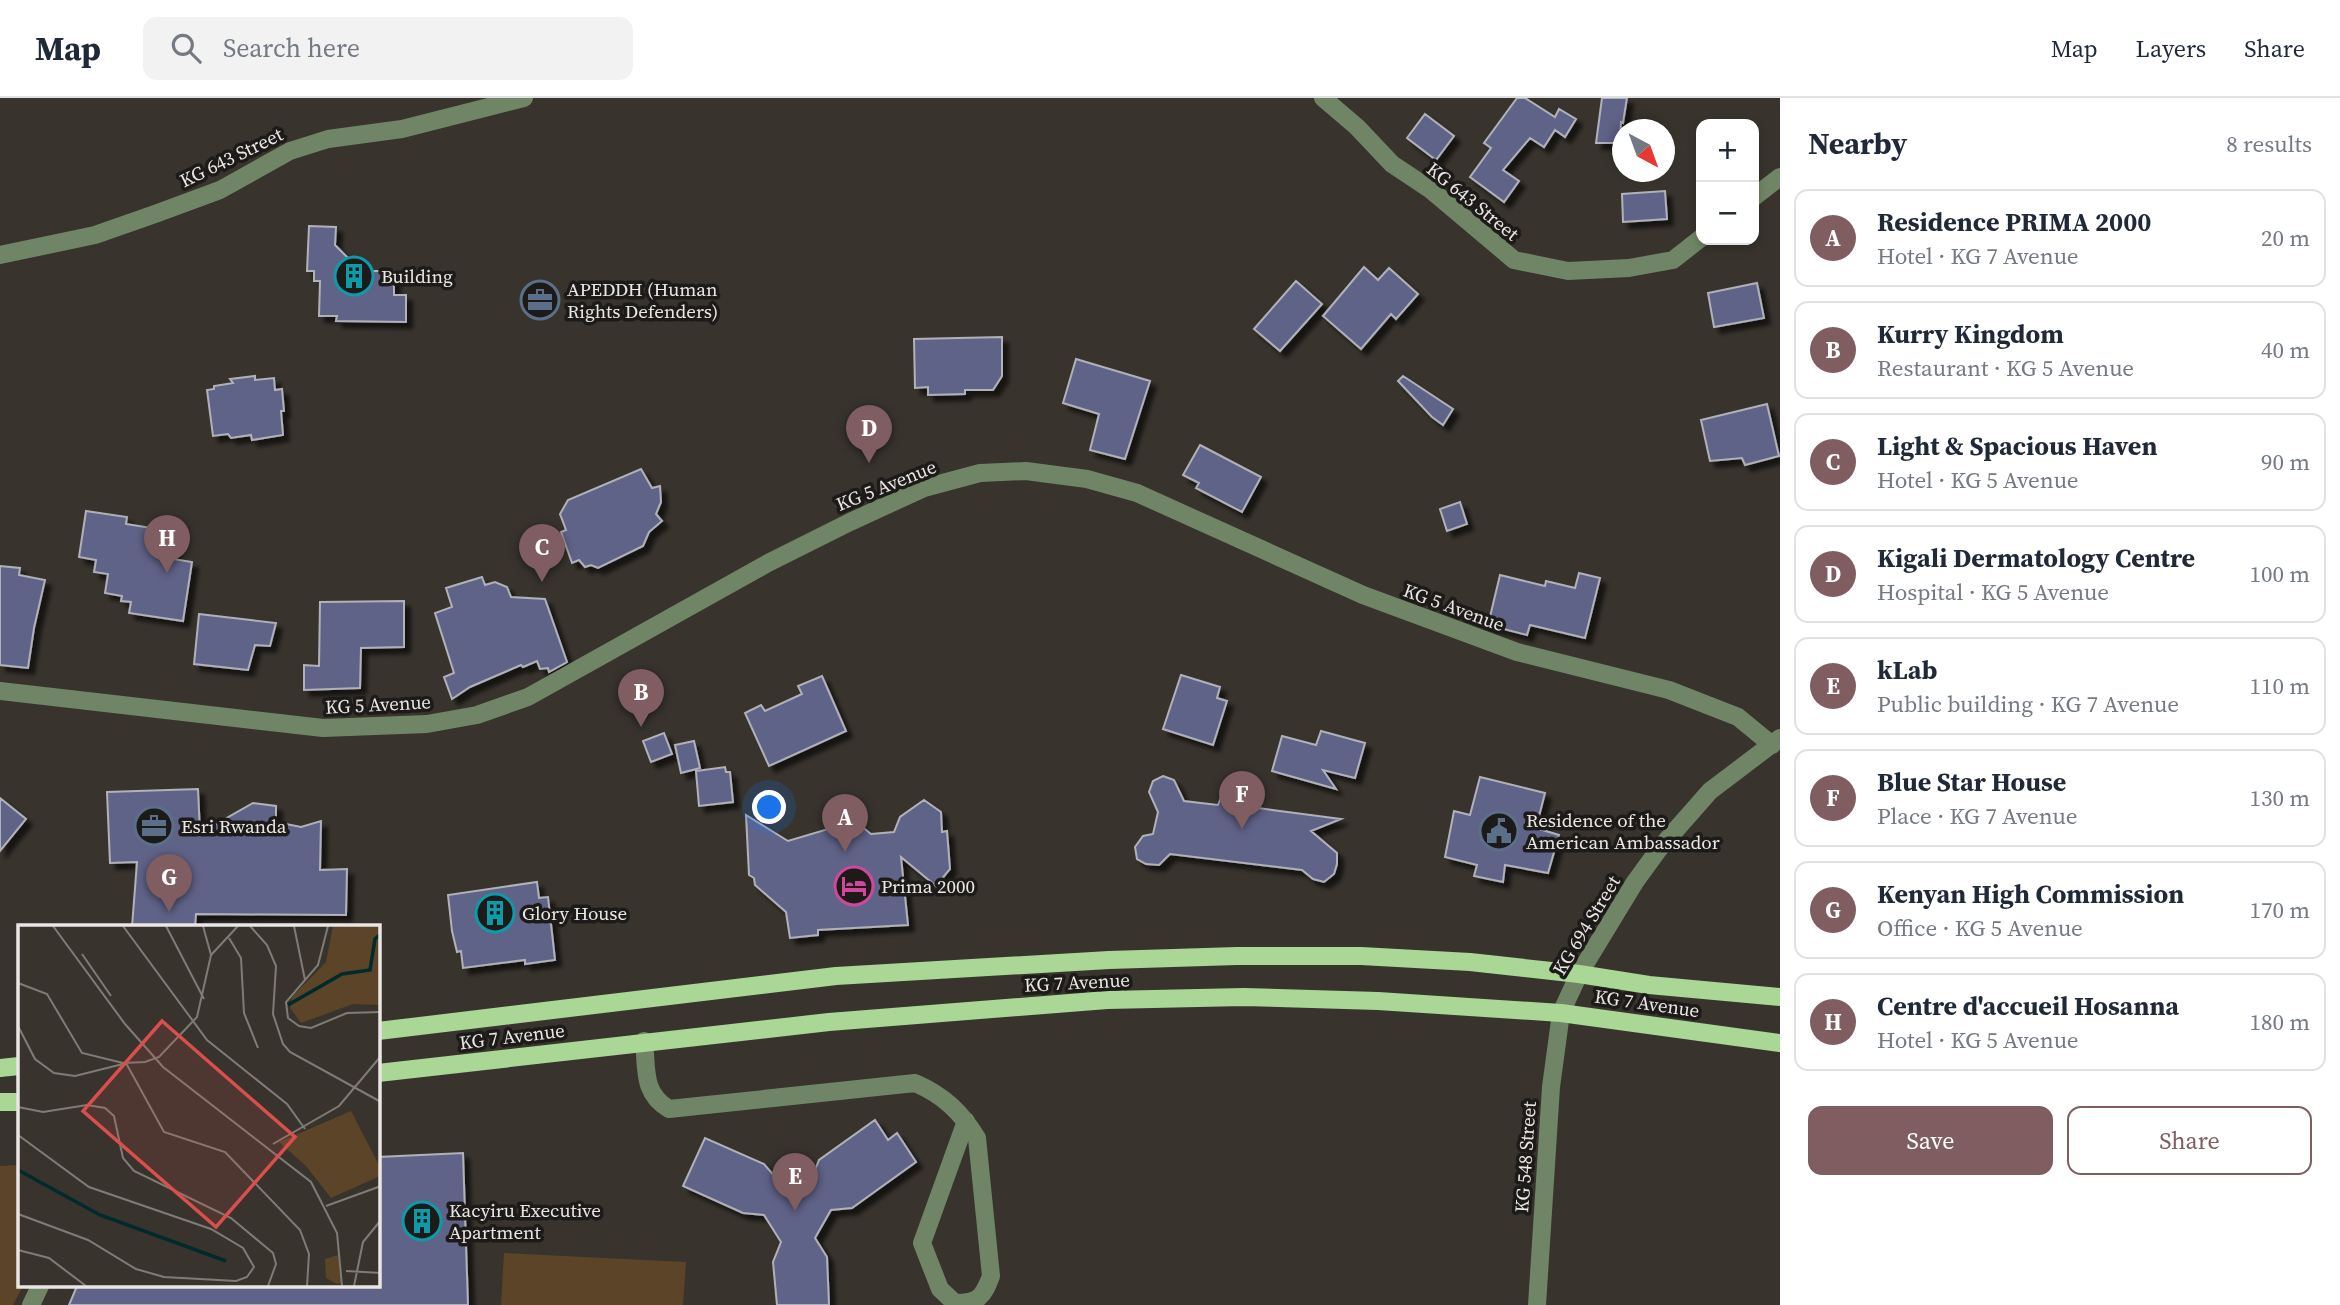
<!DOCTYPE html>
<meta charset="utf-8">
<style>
:root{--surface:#fff;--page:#f2f2f3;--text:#1f2937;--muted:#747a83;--line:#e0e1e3;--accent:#7f5d61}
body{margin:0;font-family:"Source Serif 4",serif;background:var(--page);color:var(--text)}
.controls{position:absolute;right:21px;top:21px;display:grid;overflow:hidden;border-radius:14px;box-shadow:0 4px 10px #0003}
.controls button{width:63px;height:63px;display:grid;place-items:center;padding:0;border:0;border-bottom:2px solid var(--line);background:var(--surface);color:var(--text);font:35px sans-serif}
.compass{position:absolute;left:1612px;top:21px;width:63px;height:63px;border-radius:50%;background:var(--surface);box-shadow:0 4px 10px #0003;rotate:139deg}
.you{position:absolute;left:770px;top:710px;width:24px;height:24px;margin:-18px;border:5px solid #fff;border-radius:50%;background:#1a73e8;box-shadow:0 0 0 10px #1a73e833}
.badge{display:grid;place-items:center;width:46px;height:46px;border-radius:50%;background:var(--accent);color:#fff;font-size:23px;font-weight:700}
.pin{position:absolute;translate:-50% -58px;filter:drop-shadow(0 2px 4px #0008)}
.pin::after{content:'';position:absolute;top:37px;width:24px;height:21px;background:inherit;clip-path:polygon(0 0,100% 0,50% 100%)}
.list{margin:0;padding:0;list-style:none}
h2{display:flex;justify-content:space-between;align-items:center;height:91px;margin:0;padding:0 28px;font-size:30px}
h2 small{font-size:23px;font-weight:400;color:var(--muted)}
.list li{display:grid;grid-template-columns:46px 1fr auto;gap:21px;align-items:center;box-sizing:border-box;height:98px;margin:0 14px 14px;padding:0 14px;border:2px solid var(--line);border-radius:14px}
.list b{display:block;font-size:26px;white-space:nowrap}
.list p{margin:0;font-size:23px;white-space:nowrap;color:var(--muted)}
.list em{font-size:23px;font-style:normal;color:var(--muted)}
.actions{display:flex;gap:14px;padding:21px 28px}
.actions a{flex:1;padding:16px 0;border:2px solid var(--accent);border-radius:14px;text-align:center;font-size:24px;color:var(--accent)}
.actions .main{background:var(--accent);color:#fff}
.icon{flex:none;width:38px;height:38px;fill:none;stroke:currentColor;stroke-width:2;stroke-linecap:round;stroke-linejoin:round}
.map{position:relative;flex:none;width:1780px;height:1207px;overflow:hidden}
header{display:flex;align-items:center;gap:42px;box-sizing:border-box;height:98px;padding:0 35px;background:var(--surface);border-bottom:2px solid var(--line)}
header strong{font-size:33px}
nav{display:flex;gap:38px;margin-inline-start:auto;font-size:24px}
.search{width:490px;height:63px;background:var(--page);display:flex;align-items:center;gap:18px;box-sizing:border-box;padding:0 24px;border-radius:14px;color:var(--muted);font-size:26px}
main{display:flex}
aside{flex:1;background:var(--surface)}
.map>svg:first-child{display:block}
.green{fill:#5c4428}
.building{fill:#616488;stroke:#b0b1b9;stroke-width:2;filter:url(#shadow)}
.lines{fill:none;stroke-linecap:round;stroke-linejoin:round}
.minor{stroke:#708566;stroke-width:18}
.major{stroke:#aad696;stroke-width:18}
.labels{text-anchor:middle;stroke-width:7;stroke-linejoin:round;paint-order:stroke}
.street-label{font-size:19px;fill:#e9e6e3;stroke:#1d1b19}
.poi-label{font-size:19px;fill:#e9e6e3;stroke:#1d1b19;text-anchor:start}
.inset-river{fill:none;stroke:#002a2b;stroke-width:3.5}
.inset-road{fill:none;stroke:#7f7b76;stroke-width:2}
.view{fill:#da4e4d;fill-opacity:0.15;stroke:#da4e4d;stroke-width:3.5}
.inset-edge{fill:none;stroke:#e9e6e3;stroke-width:3.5}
</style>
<header>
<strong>Map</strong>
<div class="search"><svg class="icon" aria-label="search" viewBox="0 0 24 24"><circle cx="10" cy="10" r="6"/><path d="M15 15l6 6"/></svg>Search here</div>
<nav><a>Map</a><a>Layers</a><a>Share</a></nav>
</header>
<main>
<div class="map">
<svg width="1780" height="1207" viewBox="0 0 1780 1207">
<defs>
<filter id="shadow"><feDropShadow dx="6" dy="6" stdDeviation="2" flood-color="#0009"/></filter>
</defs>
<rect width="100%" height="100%" fill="#38332d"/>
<path class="green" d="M19,1067V1188H23L13,1207H0V1068Z
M504,1155L686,1164L683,1207H501Z"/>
<path class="building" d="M1517,0H1525L1555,19L1559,11L1576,21L1565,39L1555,32L1544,49L1530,40L1503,72L1519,83L1504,104L1470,79L1491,50L1484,45Z
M1602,0H1627L1623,25L1621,24L1620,45H1596Z
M1425,16L1454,38L1436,62L1407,40Z
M1665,93L1667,121L1623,124L1622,96Z
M309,128L336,129L335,147L361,173H394V197H406V224L336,223L337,218H319L320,183H314V173H307Z
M1364,169L1378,182L1389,170L1418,196L1396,221L1391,216L1361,251L1323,218Z
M1296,183L1322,206L1280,253L1254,231Z
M1757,185L1764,220L1714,229L1708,195Z
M1002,239V278L993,292H965V296L928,297V289L915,290L914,241Z
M1076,261L1150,283L1125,361L1090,352L1099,316L1063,305Z
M255,278V282L274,280L275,292L282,291L284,313H281L283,337L252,342L251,337L231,340L228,336L213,338L207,292L214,291V288L233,285L230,281Z
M1403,278L1453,311L1443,327L1432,319L1398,283Z
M1767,306L1779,358L1745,367L1742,360L1710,363L1701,322Z
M1200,347L1261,379L1242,414L1196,390L1199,385L1183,377Z
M641,371L652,390L660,388L661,404L656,416L662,423L649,434L643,448L598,470L591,467L585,469L579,462L572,465L561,434L566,432L560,416L568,402Z
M1460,404L1467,426L1447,433L1440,411Z
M86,413L127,419L126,426L177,434L173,461L192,464L183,523L129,515L131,504L121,503L122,498L105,495L108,476L94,474L96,462L79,459Z
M0,468L20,470L19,477L45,482L34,530L28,570L0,567Z
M1579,475L1600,480L1585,540L1530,527L1527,537L1488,527L1500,477L1545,488L1546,483L1575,490Z
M482,479L485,487L495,484L507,489L511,499L545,501L567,564L549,574L548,570L540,571L537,563L523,569L521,567L470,589L452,601L444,579L454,575L435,515L452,509L446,490Z
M404,503V549L361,550L360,590L304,592V567L319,568L320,504Z
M199,516L276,525L270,548L255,547L248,572L194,566Z
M1181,577L1220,589L1217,600L1227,603L1213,647L1163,631Z
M822,578L846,633L769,668L745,615L761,607L765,613L802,596L798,588Z
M1321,633L1365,645L1355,680L1323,672L1336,691L1272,673L1282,638L1316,647Z
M664,635L672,656L651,664L643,643Z
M694,643L700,670L681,675L675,647Z
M725,669L726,674H730L733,704L699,708L696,673Z
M1163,678L1174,682L1184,703L1218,707L1226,686L1253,691L1250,709L1341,721L1311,733L1337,755V766L1334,776L1324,784L1313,781L1302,772L1170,756L1159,767L1146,766L1137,761L1135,749L1143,738L1153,736L1158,714L1149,694L1153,683Z
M1480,679L1545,695L1536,730L1559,737L1548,775L1505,767L1503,784L1474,778L1477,767L1445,759L1454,713L1470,717Z
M198,691L200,735L253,705L276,708V724L301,729L321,723L320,772L347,771L346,817L196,816L195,829H132L137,764L110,765L107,694Z
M0,700L26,721L0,753Z
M924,702L941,714L942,734L947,733L950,771L936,788L901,759L908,827L818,832V837L790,840L786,814L755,787L754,780L749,777L746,717L788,743L855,723L871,736L894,734L900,719Z
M537,784L539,800L548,799L555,862L525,866V862L463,870L461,853L457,854L452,833L448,797Z
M875,1022L888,1042L897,1035L916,1064L852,1110L831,1112L815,1140L827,1159L829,1207H777L773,1164L781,1144L764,1117L743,1115L683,1088L705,1040L764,1066L776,1080L813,1077L819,1062Z
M463,1055L468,1207H69L77,1188H378V1059Z"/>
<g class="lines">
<path class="minor" d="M1323,0L1357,29L1392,66L1431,92L1514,162L1568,173L1629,170L1673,162L1701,140
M1754,99L1780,79
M0,157L95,137L155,116L220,92L290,53L328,41L402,31L524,0
M0,593L323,630L427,626L477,617L528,599L768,465L850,424L924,390L980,375L1026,373L1087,381L1137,395L1363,497L1517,554L1669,592L1738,619L1772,647
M644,943C647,971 642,995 669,1011L915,985C943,997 961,1014 977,1040L991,1178C983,1199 979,1205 955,1205L940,1191L922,1145L966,1023
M31,1207L40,1188
M1537,1207L1551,989L1561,915L1579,876L1635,784L1659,751L1710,693L1780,640"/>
<path class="major" d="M378,933L836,878L1109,862L1237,858H1361L1470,864L1579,876L1649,887L1780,899
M0,970L19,968
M378,975L829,924L1107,902L1244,899L1378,903L1561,915L1780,945
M0,1004H19"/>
</g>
<defs>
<symbol id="building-ring" viewBox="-11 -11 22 22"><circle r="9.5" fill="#1d1b19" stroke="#0f9aa8" stroke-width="1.5"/><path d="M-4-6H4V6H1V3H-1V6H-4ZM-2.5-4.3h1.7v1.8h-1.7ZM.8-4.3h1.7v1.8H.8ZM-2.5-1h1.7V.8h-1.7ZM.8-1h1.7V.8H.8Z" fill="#0f9aa8"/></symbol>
<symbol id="office-ring" viewBox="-11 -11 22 22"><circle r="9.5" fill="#1d1b19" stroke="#5c6f8a" stroke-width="1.5"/><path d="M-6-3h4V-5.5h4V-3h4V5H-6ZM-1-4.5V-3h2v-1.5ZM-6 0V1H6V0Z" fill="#5c6f8a"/></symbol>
<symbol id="civic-ring" viewBox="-11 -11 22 22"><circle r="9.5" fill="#1d1b19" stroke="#5c6f8a" stroke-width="1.5"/><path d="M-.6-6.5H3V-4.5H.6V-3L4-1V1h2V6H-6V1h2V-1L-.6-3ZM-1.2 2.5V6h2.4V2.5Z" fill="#5c6f8a"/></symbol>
<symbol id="hotel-ring" viewBox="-11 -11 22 22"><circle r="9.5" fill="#1d1b19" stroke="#d1479c" stroke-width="1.5"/><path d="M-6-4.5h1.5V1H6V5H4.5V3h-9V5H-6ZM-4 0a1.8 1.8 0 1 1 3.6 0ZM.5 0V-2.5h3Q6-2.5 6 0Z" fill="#d1479c"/></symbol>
</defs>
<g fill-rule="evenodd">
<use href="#building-ring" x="332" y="156" width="44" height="44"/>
<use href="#office-ring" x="518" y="180" width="44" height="44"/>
<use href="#office-ring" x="132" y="706" width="44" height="44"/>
<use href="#civic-ring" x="1477" y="711" width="44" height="44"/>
<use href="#hotel-ring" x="832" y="766" width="44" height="44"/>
<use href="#building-ring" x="473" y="793" width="44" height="44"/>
<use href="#building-ring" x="400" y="1101" width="44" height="44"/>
</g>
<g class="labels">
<g class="street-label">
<text transform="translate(231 59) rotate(-26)" y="7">KG 643 Street</text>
<text transform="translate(1473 103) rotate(39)" y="7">KG 643 Street</text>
<text transform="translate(886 387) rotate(-22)" y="7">KG 5 Avenue</text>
<text transform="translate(1454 509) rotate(20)" y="7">KG 5 Avenue</text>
<text transform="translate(378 606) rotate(-3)" y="7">KG 5 Avenue</text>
<text transform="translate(1586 827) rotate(-59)" y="7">KG 694 Street</text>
<text transform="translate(1077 884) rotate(-3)" y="7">KG 7 Avenue</text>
<text transform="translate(1647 905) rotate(8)" y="7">KG 7 Avenue</text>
<text transform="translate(512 938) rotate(-7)" y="7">KG 7 Avenue</text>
<text transform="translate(1525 1059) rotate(-86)" y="7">KG 548 Street</text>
</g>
<g class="poi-label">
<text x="381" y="185">Building</text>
<text x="567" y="198">APEDDH (Human<tspan x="567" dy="22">Rights Defenders)</tspan></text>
<text x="1526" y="729">Residence of the<tspan x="1526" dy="22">American Ambassador</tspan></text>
<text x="181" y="735">Esri Rwanda</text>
<text x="881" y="795">Prima 2000</text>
<text x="522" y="822">Glory House</text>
<text x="449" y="1119">Kacyiru Executive<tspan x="449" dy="22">Apartment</tspan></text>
</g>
</g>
<g transform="translate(18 827)">
<rect width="362" height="362" fill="#38332d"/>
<path d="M315,1H362V80L335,79L283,98L272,83L274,72L308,37ZM333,186L362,242V251L313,273L288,241L261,217ZM320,330L323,358L319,359L308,353L307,334Z" fill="#5c4428"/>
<path class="inset-river" d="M270,80L324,49L352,45L357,14L363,9M0,245L82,290L208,336"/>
<path class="inset-road" d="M35,1L107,99L145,142L293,257L319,308L324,361M105,1L189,115L269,179L287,204M148,1L186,74M185,1L193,30M232,1L249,20L258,41L255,89L265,119L272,127L363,177M276,1L287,55M310,1L300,40L268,77L270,93L281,101L293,103L329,88L363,87M211,13L223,33L226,88L240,123M64,29L93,71M0,58L29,69L64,128L105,138L127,137L141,132L179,92L193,30L220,1M0,101L17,134L36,148L57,151L105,139M108,138L146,207L207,227L282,305L291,329L289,361M0,182L25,187L69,180L87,183L96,191L105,233L116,246L213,293L255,328L258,339L250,361M0,210L71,262L193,304L225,323L236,342L229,352L218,356L146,352L118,344L70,315L0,289M255,219L321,181L363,131M308,281L363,261M0,325L31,333L68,361M328,346L363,348M336,361L345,317L363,295"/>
<path class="view" d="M144,96L277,212L198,302L65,186Z"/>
<rect width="362" height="362" class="inset-edge"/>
</g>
</svg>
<div class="controls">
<button>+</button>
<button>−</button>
</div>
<svg class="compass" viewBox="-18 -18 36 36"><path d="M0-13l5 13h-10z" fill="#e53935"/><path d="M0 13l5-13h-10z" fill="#747a83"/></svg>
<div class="you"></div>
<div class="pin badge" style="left:845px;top:754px">A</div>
<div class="pin badge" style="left:641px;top:629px">B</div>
<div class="pin badge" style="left:542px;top:484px">C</div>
<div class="pin badge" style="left:869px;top:365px">D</div>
<div class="pin badge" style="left:795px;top:1113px">E</div>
<div class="pin badge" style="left:1242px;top:731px">F</div>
<div class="pin badge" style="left:169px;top:814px">G</div>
<div class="pin badge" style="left:167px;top:475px">H</div>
</div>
<aside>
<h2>Nearby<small>8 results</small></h2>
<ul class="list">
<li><span class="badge">A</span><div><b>Residence PRIMA 2000</b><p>Hotel · KG 7 Avenue</p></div><em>20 m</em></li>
<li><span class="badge">B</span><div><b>Kurry Kingdom</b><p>Restaurant · KG 5 Avenue</p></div><em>40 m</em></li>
<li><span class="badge">C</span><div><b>Light &amp; Spacious Haven</b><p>Hotel · KG 5 Avenue</p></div><em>90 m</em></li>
<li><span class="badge">D</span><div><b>Kigali Dermatology Centre</b><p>Hospital · KG 5 Avenue</p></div><em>100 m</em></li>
<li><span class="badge">E</span><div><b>kLab</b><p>Public building · KG 7 Avenue</p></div><em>110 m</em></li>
<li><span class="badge">F</span><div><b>Blue Star House</b><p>Place · KG 7 Avenue</p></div><em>130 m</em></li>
<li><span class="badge">G</span><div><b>Kenyan High Commission</b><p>Office · KG 5 Avenue</p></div><em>170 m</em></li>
<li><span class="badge">H</span><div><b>Centre d'accueil Hosanna</b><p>Hotel · KG 5 Avenue</p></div><em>180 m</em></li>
</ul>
<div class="actions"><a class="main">Save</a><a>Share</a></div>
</aside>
</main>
